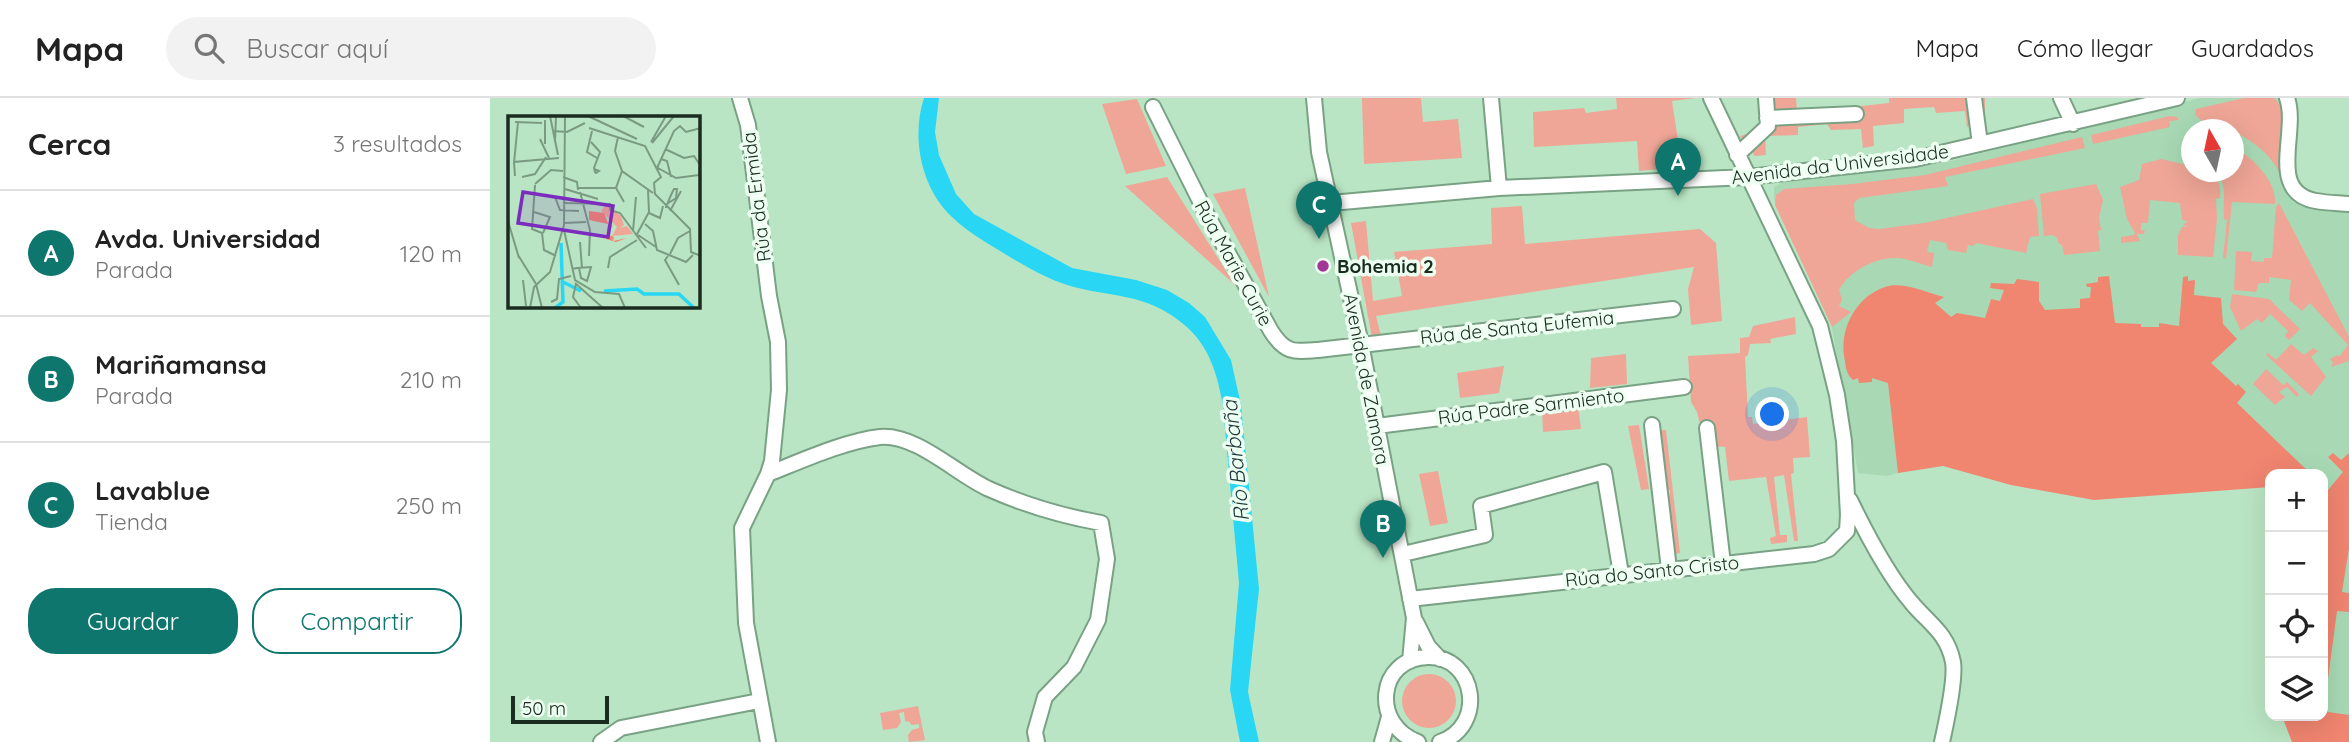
<!DOCTYPE html>
<html lang="es">
<meta charset="utf-8">
<style>
:root{--surface:#fff;--page:#f2f2f2;--text:#222;--muted:#767676;--line:#e0e0e0;--accent:#0f766e}
body{margin:0;font-family:Quicksand,sans-serif;background:var(--page);color:var(--text)}
.controls{position:absolute;right:21px;bottom:21px;display:grid;overflow:hidden;border-radius:14px;box-shadow:0 7px 28px #0002}
.controls button{width:63px;height:63px;display:grid;place-items:center;padding:0;border:0;border-bottom:2px solid var(--line);background:var(--surface);color:var(--text);font:35px sans-serif}
.compass{position:absolute;left:1691px;top:21px;width:63px;height:63px;border-radius:50%;background:var(--surface);box-shadow:0 7px 28px #0002;rotate:351deg}
.scale{position:absolute;left:21px;bottom:18px;width:98px;box-sizing:border-box;padding-left:7px;border:4px solid #1a2b1f;border-top:0;font-size:19px;line-height:24px;white-space:nowrap;color:#1a2b1f;-webkit-text-stroke:5px #edfff1;paint-order:stroke}
.you{position:absolute;left:1283px;top:317px;width:24px;height:24px;margin:-18px;border:5px solid #fff;border-radius:50%;background:#1a73e8;box-shadow:0 0 0 10px #1a73e833}
.badge{display:grid;place-items:center;width:46px;height:46px;border-radius:50%;background:var(--accent);color:#fff;font-size:23px;font-weight:700}
.pin{position:absolute;translate:-50% -58px;filter:drop-shadow(0 2px 4px #0008)}
.pin::after{content:'';position:absolute;top:37px;width:24px;height:21px;background:inherit;clip-path:polygon(0 0,100% 0,50% 100%)}
.list{margin:0;padding:0;list-style:none}
h2{display:flex;justify-content:space-between;align-items:center;height:91px;margin:0;padding:0 28px;font-size:30px}
h2 small{font-size:23px;font-weight:400;color:var(--muted)}
.list li{display:grid;grid-template-columns:46px 1fr auto;gap:21px;align-items:center;box-sizing:border-box;height:126px;padding:0 28px;border-top:2px solid var(--line)}
.list b{display:block;font-size:26px;white-space:nowrap}
.list p{margin:0;font-size:23px;white-space:nowrap;color:var(--muted)}
.list em{font-size:23px;font-style:normal;color:var(--muted)}
.actions{display:flex;gap:14px;padding:21px 28px}
.actions a{flex:1;padding:16px 0;border:2px solid var(--accent);border-radius:28px;text-align:center;font-size:24px;color:var(--accent)}
.actions .main{background:var(--accent);color:#fff}
.icon{flex:none;width:38px;height:38px;fill:none;stroke:currentColor;stroke-width:2;stroke-linecap:round;stroke-linejoin:round}
.map{position:relative;flex:none;width:1859px;height:644px;overflow:hidden}
header{display:flex;align-items:center;gap:42px;box-sizing:border-box;height:98px;padding:0 35px;background:var(--surface);border-bottom:2px solid var(--line)}
header strong{font-size:33px}
nav{display:flex;gap:38px;margin-inline-start:auto;font-size:24px}
.search{width:490px;height:63px;background:var(--page);display:flex;align-items:center;gap:18px;box-sizing:border-box;padding:0 24px;border-radius:38px;color:var(--muted);font-size:26px}
main{display:flex}
aside{flex:1;background:var(--surface)}
.map>svg:first-child{display:block}
.built{fill:#a8d9b4;fill-rule:evenodd}
.green{fill:#efa696}
.forest{fill:#f08570}
.water{fill:#29d7f4}
.lines{fill:none;stroke-linecap:round;stroke-linejoin:round}
.minor-casing{stroke:#79a284;stroke-width:18}
.minor{stroke:#fff;stroke-width:14}
.poi-dot{fill:#a33797;stroke:#edfff1;stroke-width:2.5}
.labels{text-anchor:middle;stroke-width:7;stroke-linejoin:round;paint-order:stroke}
.street-label{font-size:19px;fill:#1a2b1f;stroke:#edfff1}
.poi-label{font-size:19px;font-weight:bold;fill:#1a2b1f;stroke:#edfff1;text-anchor:start}
.water-label{font-size:21px;font-style:italic;fill:#1c363b;stroke:#edfff1}
.inset-river{fill:none;stroke:#29d7f4;stroke-width:3.5}
.inset-road{fill:none;stroke:#7a9b82;stroke-width:2}
.view{fill:#7b2cbf;fill-opacity:0.15;stroke:#7b2cbf;stroke-width:3.5}
.inset-edge{fill:none;stroke:#1a2b1f;stroke-width:3.5}
</style>
<header>
<strong>Mapa</strong>
<div class="search"><svg class="icon" aria-label="search" viewBox="0 0 24 24"><circle cx="10" cy="10" r="6"/><path d="M15 15l6 6"/></svg>Buscar aquí</div>
<nav><a>Mapa</a><a>Cómo llegar</a><a>Guardados</a></nav>
</header>
<main>
<aside>
<h2>Cerca<small>3 resultados</small></h2>
<ul class="list">
<li><span class="badge">A</span><div><b>Avda. Universidad</b><p>Parada</p></div><em>120 m</em></li>
<li><span class="badge">B</span><div><b>Mariñamansa</b><p>Parada</p></div><em>210 m</em></li>
<li><span class="badge">C</span><div><b>Lavablue</b><p>Tienda</p></div><em>250 m</em></li>
</ul>
<div class="actions"><a class="main">Guardar</a><a>Compartir</a></div>
</aside>
<div class="map">
<svg width="1859" height="644" viewBox="0 0 1859 644">
<rect width="100%" height="100%" fill="#bae5c4"/>
<path class="built" d="M1710,0H1791L1795,7V87L1806,103L1831,110L1859,111V644L1833,618V376H1780V389L1457,362L1397,378L1368,375L1341,225L1284,102V89L1296,82L1401,73L1461,63ZM1702,32H1744V74H1702Z"/>
<path class="green" d="M872,0H931L933,24L968,21L972,60L874,66Z
M1126,0H1206L1182,3L1188,42H1195L1200,68L1149,73L1147,43L1044,49L1043,14L1094,10L1096,15L1127,11Z
M1270,0H1306L1307,14L1369,19L1371,8L1399,5V0H1495V25L1477,29L1475,13L1446,15L1444,9L1414,11V25L1383,28L1384,48L1373,50L1371,31L1341,32L1337,26L1308,29V37L1278,38L1275,39L1276,57L1265,58L1250,38L1270,32Z
M1784,0C1803,17 1790,60 1792,85C1789,62 1764,43 1744,34V32L1717,27L1705,17L1706,11L1754,0Z
M647,1L676,68L636,76L612,6Z
M1680,18L1687,19L1689,22L1679,23L1680,29L1603,46L1601,37Z
M1592,39L1595,50L1455,79L1458,88L1369,100L1364,105L1365,122L1379,130L1389,131L1434,125L1543,101L1547,110L1549,138L1540,139L1536,155L1486,145L1483,148L1478,147L1476,155L1458,152L1456,145L1440,142L1437,154L1444,155L1442,169C1430,166 1415,159 1404,160C1384,160 1358,174 1349,192L1352,202L1349,208L1361,214L1342,229L1285,107L1286,97L1294,91L1362,86L1435,77Z
M1744,49C1762,59 1787,83 1785,106L1742,104L1736,161L1733,160L1737,122L1734,121C1732,104 1739,88 1726,74H1744Z
M1671,61L1701,68L1702,74C1721,74 1732,77 1730,100L1726,101L1727,121L1723,159L1688,157V137L1692,129L1698,128L1693,127L1698,123L1692,122L1690,105L1660,102L1658,125H1651V132L1655,133L1654,136H1647L1650,143L1631,145V139L1644,137L1645,135L1637,121L1630,89L1649,82L1652,66Z
M677,79L745,187L635,88Z
M1606,86L1613,102L1609,120L1611,132L1608,133L1610,153L1574,157L1572,147L1569,146L1567,140L1563,137L1554,138L1550,96Z
M755,90L779,199L723,96Z
M1789,105L1859,239V263L1841,269L1843,265L1840,261L1847,257L1849,259L1858,247L1820,205L1812,213L1799,202L1801,182L1779,179V185H1769L1766,194L1744,192L1746,153L1762,154L1761,163L1774,164V160H1782L1786,109Z
M1032,108L1035,146L1210,131L1226,145L1232,223L1201,227L1198,191L1204,169L886,218L891,238L882,240L861,125L876,123L883,203L912,198L904,154L1002,146L1001,110Z
M1742,196L1779,201L1810,231L1799,242L1795,238L1798,233L1780,216L1772,225L1767,221L1751,233L1740,209Z
M1305,219L1306,236L1280,241L1281,245L1260,246L1258,257L1255,259L1258,319H1262L1263,326L1317,319L1320,359L1303,360L1304,375L1301,376L1308,443H1304L1294,377L1284,379L1290,437H1297V444L1281,446L1280,440L1286,438L1276,379L1239,383L1235,349L1222,348L1220,324L1210,326L1207,314L1201,304L1198,258L1250,255V240L1259,239L1263,228Z
M1801,246L1814,257L1823,250L1828,253L1821,259L1836,279L1821,298L1776,257L1778,255L1786,262Z
M1136,256L1137,286L1100,290L1101,260Z
M1014,268L1009,295L970,300L967,275Z
M1776,271L1793,287L1797,284L1809,296L1807,299L1797,289L1789,294L1795,299L1785,307L1763,286Z
M1088,308L1091,331L1053,334L1052,311Z
M1149,327L1159,391L1151,392L1138,328Z
M1168,332H1176L1190,455L1184,456L1176,397H1180V392H1174Z
M948,373L958,425L940,428L929,376Z
M912 603a27 27 0 1 1 54 0a27 27 0 1 1-54 0Z
M428,608L435,642L419,644L418,637L422,632L429,630V626L421,627L420,624L415,623L414,614L409,615L411,624L407,630L393,632L390,615Z"/>
<path class="forest" d="M1619,178L1625,225L1651,226V229H1669V225L1689,228L1693,179L1698,178V183L1705,182L1704,197L1731,200L1733,226L1747,241L1721,265L1746,288L1748,286L1756,294L1747,305L1821,376H1780V389L1604,402L1521,387L1453,368L1408,375L1398,285L1382,280V284L1369,285L1368,280L1363,282C1357,277 1356,271 1355,263C1348,233 1365,199 1395,189C1412,183 1437,195 1454,199L1445,205L1461,219L1467,215L1495,220L1501,201L1510,203L1514,192L1500,190L1501,185L1524,186L1527,181L1549,184V203L1555,212L1590,210V201L1600,200L1601,189H1597L1596,186L1608,184V179Z
M1843,355L1851,362L1859,355V450L1852,494L1859,495V514L1847,513L1838,581L1833,580V387L1838,392L1853,374L1838,359Z
M1833,600L1838,614L1859,617V644H1802L1792,618H1833Z"/>
<path class="water" d="M434,0H449L445,34L449,57L466,96L484,116L582,170L646,182L677,192L699,205L715,219L741,262L751,307L769,491L758,594L769,644H750L740,592L749,485L733,309C728,277 719,246 692,225C654,194 620,200 577,187C552,179 532,166 510,153C494,143 476,133 462,119C431,90 421,39 434,0Z"/>
<g class="lines">
<defs>
<path id="minor" d="M250,0L258,27L279,198L288,244L289,292L282,363L278,376L252,430L256,525L278,644
M824,0L829,54L871,246L924,520L920,563
M1001,0L1009,90
M1484,0L1490,46
M1571,0L1583,26
M1797,0C1809,34 1776,94 1826,103C1837,105 1848,105 1859,106
M663,9L716,115L781,233C795,255 803,254 828,252L1183,211
M1277,20L1366,16
M1247,57L1278,28L1276,0
M841,105L1009,90L1258,79L1425,61L1687,0
M1162,327L1179,471
M887,328L1194,289
M1217,330L1233,466
M278,376C311,363 355,343 390,339C427,336 466,376 499,391C535,407 572,418 611,425L617,461L608,522L584,569L555,599L545,634L547,644
M1360,402C1376,435 1397,476 1421,504C1438,525 1457,534 1463,564C1466,581 1456,626 1452,644
M913,456L995,437L991,408L1114,374L1131,476
M920,501L1324,456L1339,451L1357,433L1358,417L1354,343L1347,297L1330,228L1221,0
M926,524L938,548L950,561
M111,644L131,630L269,603
M892,644L899,619
M928,644C881,627 887,560 938,559C986,558 997,628 950,644"/>
</defs>
<use href="#minor" class="minor-casing"/>
<use href="#minor" class="minor"/>
</g>
<circle class="poi-dot" cx="833" cy="168" r="7"/>
<g class="labels">
<g class="street-label">
<text transform="translate(1350 66) rotate(-7)" y="7">Avenida da Universidade</text>
<text transform="translate(266 99) rotate(-97)" y="7">Rúa da Ermida</text>
<text transform="translate(744 165) rotate(61)" y="7">Rúa Marie Curie</text>
<text transform="translate(1027 229) rotate(-6)" y="7">Rúa de Santa Eufemia</text>
<text transform="translate(877 281) rotate(79)" y="7">Avenida de Zamora</text>
<text transform="translate(1041 308) rotate(-7)" y="7">Rúa Padre Sarmiento</text>
<text transform="translate(1162 473) rotate(-6)" y="7">Rúa do Santo Cristo</text>
</g>
<g class="poi-label">
<text x="847" y="175">Bohemia 2</text>
</g>
<g class="water-label">
<text transform="translate(746 363) rotate(-96)" y="7">Río Barbaña</text>
</g>
</g>
<g transform="translate(18 18)">
<rect width="192" height="192" fill="#bae5c4"/>
<path d="M98,89L113,100L116,109L112,112L119,110L125,118L104,120L109,111L93,95Z" fill="#efa696"/>
<path d="M81,95L96,97L102,112L106,108L99,118L106,121L105,125L119,122L108,126L98,123L100,108L81,104Z" fill="#f08570"/>
<path class="inset-river" d="M53,165L73,175M96,175L129,173L136,178H171L186,192M47,192L55,186L53,127"/>
<path class="inset-road" d="M42,0L50,39M80,0L129,23M115,0L136,11M37,4V28M7,6L34,7M81,12L137,30L153,61L146,67L147,78L182,113L183,136L193,140M45,15L59,16L77,7M84,15L79,36L89,42M110,21L107,35L114,55L145,77M32,23L41,42M47,26L48,0M83,26L92,36L86,52L87,56L88,57L91,55L86,53M143,26L158,0M144,27L166,0M157,33L176,42L186,40L192,49L191,59M153,43L159,45L163,61M6,47L10,6M149,52L166,15L172,10L178,16L193,12M150,52L168,62L191,59M114,55L108,72L116,86M7,60L6,46L51,42M14,61L27,58L38,41M55,61L69,66L70,74M27,68L43,54L55,55M27,69L24,113L34,117L36,134L48,140M70,72H108M57,73L90,83M72,76L82,114L81,140M47,81L52,94L71,95M55,87L102,88V94L112,97L138,132M158,92V91L163,79L166,73H169L168,82L159,88M162,95L173,75M26,96L42,101L35,117M141,97L152,102L155,90M0,105L11,142M56,107L78,106M137,108L145,115L149,134L178,146L185,139M56,114L67,164L87,176L111,178L117,192M125,115L128,81M130,119L148,131M128,120L141,96L140,74M72,126L74,152M162,138L170,122L182,115M10,139L28,168L34,192M160,140L157,144L171,169M100,152L102,141L129,124M64,153L69,152L83,151L79,165L73,162L71,152M15,164L18,190M67,167L95,192M68,168L65,181L73,192M43,186L49,183L51,163L63,160M22,192L26,171L42,156L56,109L57,0"/>
<path class="view" d="M15,76L105,90L100,121L10,107Z"/>
<rect width="192" height="192" class="inset-edge"/>
</g>
</svg>
<div class="controls">
<button>+</button>
<button>−</button>
<button><svg class="icon" aria-label="locate" viewBox="0 0 24 24"><circle cx="12" cy="12" r="6"/><path d="M12 2v4M12 18v4M2 12h4M18 12h4"/></svg></button>
<button><svg class="icon" aria-label="layers" viewBox="0 0 24 24"><path d="M12 4l9 5-9 5-9-5zM3 14l9 5 9-5"/></svg></button>
</div>
<svg class="compass" viewBox="-18 -18 36 36"><path d="M0-13l5 13h-10z" fill="#e53935"/><path d="M0 13l5-13h-10z" fill="#767676"/></svg>
<div class="scale">50 m</div>
<div class="you"></div>
<div class="pin badge" style="left:1188px;top:98px">A</div>
<div class="pin badge" style="left:893px;top:460px">B</div>
<div class="pin badge" style="left:829px;top:141px">C</div>
</div>
</main>
